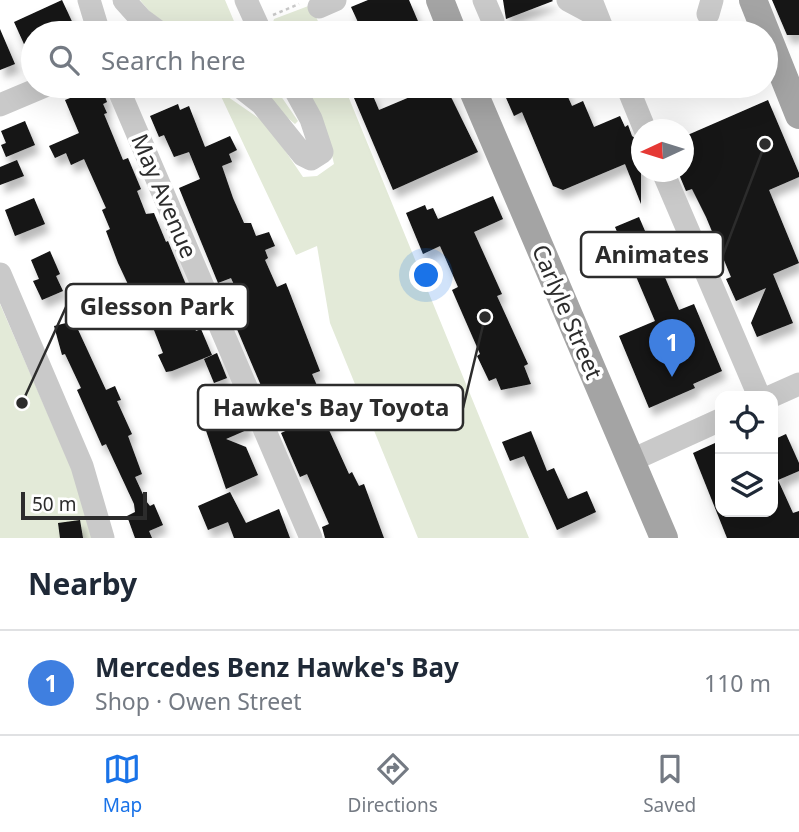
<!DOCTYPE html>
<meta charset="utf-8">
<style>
:root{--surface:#fff;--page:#f6f6f7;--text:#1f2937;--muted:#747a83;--line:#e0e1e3;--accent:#1a73e8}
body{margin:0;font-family:"Noto Sans",sans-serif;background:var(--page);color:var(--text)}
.controls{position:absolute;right:21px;bottom:21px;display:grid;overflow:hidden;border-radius:14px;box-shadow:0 7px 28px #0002}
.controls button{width:63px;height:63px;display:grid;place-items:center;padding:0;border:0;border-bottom:2px solid var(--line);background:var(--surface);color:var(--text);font:35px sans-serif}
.compass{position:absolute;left:631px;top:119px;width:63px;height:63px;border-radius:50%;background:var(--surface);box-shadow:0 7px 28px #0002;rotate:266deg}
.scale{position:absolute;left:21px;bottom:18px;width:126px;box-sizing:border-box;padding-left:7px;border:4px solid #2c2c2c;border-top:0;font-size:19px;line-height:24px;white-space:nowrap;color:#2c2c2c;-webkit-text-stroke:5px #fff;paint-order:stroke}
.you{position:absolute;left:427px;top:276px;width:24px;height:24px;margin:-18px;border:5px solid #fff;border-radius:50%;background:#1a73e8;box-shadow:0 0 0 10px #1a73e833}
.badge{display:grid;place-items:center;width:46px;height:46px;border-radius:50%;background:var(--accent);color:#fff;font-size:23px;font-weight:700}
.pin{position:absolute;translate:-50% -58px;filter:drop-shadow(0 2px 4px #0008)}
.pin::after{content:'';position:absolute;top:37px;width:24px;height:21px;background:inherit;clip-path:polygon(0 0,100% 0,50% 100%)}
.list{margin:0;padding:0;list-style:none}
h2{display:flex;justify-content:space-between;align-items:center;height:91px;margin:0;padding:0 28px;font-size:30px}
h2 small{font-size:23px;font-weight:400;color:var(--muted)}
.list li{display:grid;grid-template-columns:46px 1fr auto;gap:21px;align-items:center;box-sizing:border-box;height:105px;padding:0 28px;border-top:2px solid var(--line)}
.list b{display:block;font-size:26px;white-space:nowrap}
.list p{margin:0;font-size:23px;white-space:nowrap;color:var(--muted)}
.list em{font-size:23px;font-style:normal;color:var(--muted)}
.icon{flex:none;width:38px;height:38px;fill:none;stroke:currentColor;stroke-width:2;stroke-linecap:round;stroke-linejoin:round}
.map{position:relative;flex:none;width:799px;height:538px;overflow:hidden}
.search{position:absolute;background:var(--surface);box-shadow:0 7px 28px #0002;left:21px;right:21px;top:21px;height:77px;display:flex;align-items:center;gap:18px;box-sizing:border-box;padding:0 24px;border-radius:38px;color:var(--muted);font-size:26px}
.sheet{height:196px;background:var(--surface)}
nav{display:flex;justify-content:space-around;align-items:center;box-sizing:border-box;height:98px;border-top:2px solid var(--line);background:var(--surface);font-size:19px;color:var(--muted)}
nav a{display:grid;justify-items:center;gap:4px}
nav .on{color:var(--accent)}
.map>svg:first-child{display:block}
.green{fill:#e3ead8}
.building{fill:#131313;filter:url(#shadow)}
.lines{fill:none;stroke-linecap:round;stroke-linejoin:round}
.path{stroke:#c9c9c9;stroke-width:2.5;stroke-dasharray:3.5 3.5;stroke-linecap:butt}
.minor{stroke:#c9c9c9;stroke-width:23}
.major{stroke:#a4a4a4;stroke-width:28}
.labels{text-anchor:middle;stroke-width:7;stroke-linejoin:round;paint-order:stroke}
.street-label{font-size:23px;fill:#2c2c2c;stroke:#fff}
.leader{fill:none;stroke:#2c2c2c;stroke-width:2.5}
.callout-dot{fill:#2c2c2c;stroke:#fff;stroke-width:2.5}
.callout{fill:#fff;stroke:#2c2c2c;stroke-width:2.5}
.callout-label{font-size:24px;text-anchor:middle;font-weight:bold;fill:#2c2c2c}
</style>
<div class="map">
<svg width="799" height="538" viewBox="0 0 799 538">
<defs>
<filter id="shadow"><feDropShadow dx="4.5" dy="8" stdDeviation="3.5" flood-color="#0004"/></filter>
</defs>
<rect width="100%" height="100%" fill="#fff"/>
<path class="green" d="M140,0H225L239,33C191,33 172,41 140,0Z
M311,5L323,33H270L274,19Z
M249,86H274L298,121L295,124Z
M303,86H344L529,538H418L330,323L317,246L296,255L218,90L267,124L303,177L317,176L334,164L329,143Z
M0,304L86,502L92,538H0Z"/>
<path class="building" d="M62,0L76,30L69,33H33V64L14,22Z
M368,0H409L423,33H363L351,7Z
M503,0H552L553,1L506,19Z
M772,0H799V35H787Z
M0,29L15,64L0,70Z
M101,86L107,102L103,104L107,113L104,114L123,160L128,158L141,189L137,191L146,214L154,213L166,242L168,241L189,292L181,295L196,331L201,329L212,355L172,371L166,372L158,355L163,353L152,325L148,327L118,263L106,231L110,229L102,210L106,208L84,159L71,165L66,153L55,158L49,146L79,133L65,100Z
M436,86L438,91L445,88L452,99L478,152L393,190L354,98L371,91L379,110Z
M514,86H563L572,106L583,101L594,127L620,116L625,127L628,125L632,136L641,143V204L625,164L563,190L553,186L522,112L514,116L503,91Z
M768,100L799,173V177L769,190L799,263L773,274L793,323L757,337L751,323L766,288L736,301L726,279L731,277L706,217L692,189L686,191L678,172H683V137Z
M178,104L180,110L189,106L205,147L230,136L237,150L229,154L232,162L222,166L233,198L244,223H251L256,236L269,232L275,246L265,250L268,258L265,260L277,287L286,283L320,371L312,374L322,397L333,394L341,419L328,424L329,430L349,474L352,472L359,486L364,484L384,538H325L322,527L329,524L307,474L300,477L281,433L296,426L280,389L265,395L228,308L242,302L231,278L218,283L179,188L200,179L189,152L174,157L164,135L159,137L150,116Z
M25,121L35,145L6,157L1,145L6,143L1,131Z
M17,160L24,176L0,185V167Z
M493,196L503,219L474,232L502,294L497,296L528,364L524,366L531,384L501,390L496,378L489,381L477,356L480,354L452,290L458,287L440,246L423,254L406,213L425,205L427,210L433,208L438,219Z
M34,198L45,224L15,236L5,210Z
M639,217L679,310L694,304L722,371L693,384L695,388L649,408L619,336L655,321L615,227Z
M50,251L60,274L56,276L63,291L42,300L33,281L39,279L31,260Z
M74,321L106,390L115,386L121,400L117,401L132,434L128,436L142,474L135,477L146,501L150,506L154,504L163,525L149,531L152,538H135L127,516L135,512L134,504L106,444L102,446L77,390L81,388L65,354L62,355L54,326Z
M217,353L227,378L214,383L204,359Z
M226,408L230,417L242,412L249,429L226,439L246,447L258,475L226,489L202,419Z
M531,431L547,471L554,468L568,499L587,491L596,512L557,530L524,456L510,461L502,442Z
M786,434L799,463V471L778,480L793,513L799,511V538H727L693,453L715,443L720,455V512H773V440Z
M230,492L246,523L279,509L290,538H234L228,522L208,530L198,506Z
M80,520L83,538H60L58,523Z"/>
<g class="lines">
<path class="path" d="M273,15L299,4"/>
<path class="minor" d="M89,0L99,33
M124,0L141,19L160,33
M246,0L261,33
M484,0L493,21
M568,0L596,15
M591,0L604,33
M319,7L335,0
M708,14L712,0
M117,86L311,538
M239,86L262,104L303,155L311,159L322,152L311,119L293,86
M627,86L645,130
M0,105L45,86
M663,172L759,396
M0,274L82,466L103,538
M772,396L799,384
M630,461L720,420"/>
<path class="major" d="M440,0L453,33
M753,0L799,115
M471,86L664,538"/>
</g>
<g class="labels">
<g class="street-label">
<text transform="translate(164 196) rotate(67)" y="8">May Avenue</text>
<text transform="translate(567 312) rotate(67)" y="8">Carlyle Street</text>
</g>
</g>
<path class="leader" d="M765 144L723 255M22 403L66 307M485 317L463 408"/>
<g class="callout-dot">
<circle cx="765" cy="144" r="7"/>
<circle cx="22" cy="403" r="7"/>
<circle cx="485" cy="317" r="7"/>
</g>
<g class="callout">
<rect x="581" y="232" width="142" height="45" rx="7"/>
<rect x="66" y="284" width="182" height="45" rx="7"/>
<rect x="198" y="385" width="265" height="45" rx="7"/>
</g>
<g class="callout-label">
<text x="652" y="263">Animates</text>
<text x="157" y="315">Glesson Park</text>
<text x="331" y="416">Hawke's Bay Toyota</text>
</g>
</svg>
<div class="controls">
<button><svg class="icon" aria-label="locate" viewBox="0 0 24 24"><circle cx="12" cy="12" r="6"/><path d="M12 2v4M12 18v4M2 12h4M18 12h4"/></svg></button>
<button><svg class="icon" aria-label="layers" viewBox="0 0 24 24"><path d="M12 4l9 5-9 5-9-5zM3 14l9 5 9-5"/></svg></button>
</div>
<svg class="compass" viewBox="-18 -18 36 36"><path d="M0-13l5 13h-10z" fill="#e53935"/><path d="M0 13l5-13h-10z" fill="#747a83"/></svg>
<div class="scale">50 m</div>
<div class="you"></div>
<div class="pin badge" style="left:672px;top:377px;background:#3f7fe0">1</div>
<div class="search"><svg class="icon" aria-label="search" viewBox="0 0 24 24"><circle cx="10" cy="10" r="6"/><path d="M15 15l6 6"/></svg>Search here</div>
</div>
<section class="sheet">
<h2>Nearby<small></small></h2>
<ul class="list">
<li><span class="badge" style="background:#3f7fe0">1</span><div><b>Mercedes Benz Hawke's Bay</b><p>Shop · Owen Street</p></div><em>110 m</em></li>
</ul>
</section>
<nav>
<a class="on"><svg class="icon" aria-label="map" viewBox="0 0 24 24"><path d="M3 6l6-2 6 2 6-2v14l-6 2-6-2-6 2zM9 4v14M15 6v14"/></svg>Map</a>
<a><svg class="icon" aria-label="directions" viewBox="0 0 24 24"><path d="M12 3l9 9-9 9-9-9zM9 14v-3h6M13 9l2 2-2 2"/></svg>Directions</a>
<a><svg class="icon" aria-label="saved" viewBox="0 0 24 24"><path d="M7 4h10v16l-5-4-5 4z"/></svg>Saved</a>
</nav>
